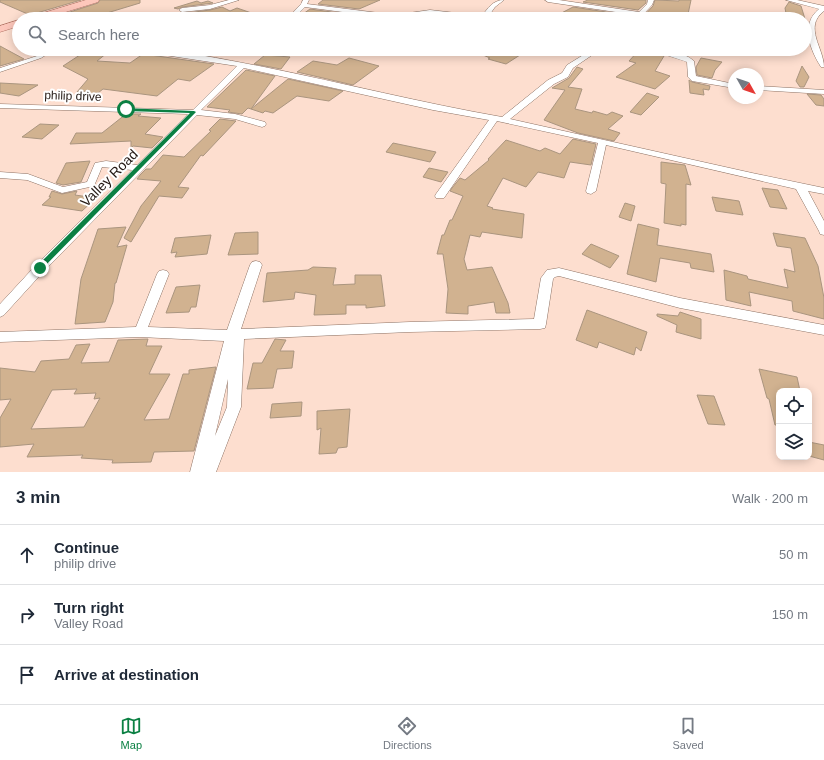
<!DOCTYPE html>
<meta charset="utf-8">
<style>
:root{--surface:#fff;--page:#f6f6f7;--text:#1f2937;--muted:#747a83;--line:#e0e1e3;--accent:#0b8043}
body{margin:0;font-family:Arial,sans-serif;background:var(--page);color:var(--text)}
.controls{position:absolute;right:12px;bottom:12px;display:grid;overflow:hidden;border-radius:8px;box-shadow:0 2px 10px #0003}
.controls button{width:36px;height:36px;display:grid;place-items:center;padding:0;border:0;border-bottom:1px solid var(--line);background:var(--surface);color:var(--text);font:20px sans-serif}
.compass{position:absolute;left:728px;top:68px;width:36px;height:36px;border-radius:50%;background:var(--surface);box-shadow:0 2px 10px #0003;rotate:130deg}
.stop{position:absolute;width:12px;height:12px;margin:-9px;border:3px solid #0b8043;border-radius:50%;background:#fff}
.stop.end{background:#0b8043;border-color:#fff;box-shadow:0 1px 4px #0008}
.list{margin:0;padding:0;list-style:none}
h2{display:flex;justify-content:space-between;align-items:center;height:52px;margin:0;padding:0 16px;font-size:17px}
h2 small{font-size:13px;font-weight:400;color:var(--muted)}
.list li{display:grid;grid-template-columns:26px 1fr auto;gap:12px;align-items:center;box-sizing:border-box;height:60px;padding:0 16px;border-top:1px solid var(--line)}
.list b{display:block;font-size:15px;white-space:nowrap}
.list p{margin:0;font-size:13px;white-space:nowrap;color:var(--muted)}
.list em{font-size:13px;font-style:normal;color:var(--muted)}
.icon{flex:none;width:22px;height:22px;fill:none;stroke:currentColor;stroke-width:2;stroke-linecap:round;stroke-linejoin:round}
.map{position:relative;flex:none;width:824px;height:472px;overflow:hidden}
.search{position:absolute;background:var(--surface);box-shadow:0 2px 10px #0003;left:12px;right:12px;top:12px;height:44px;display:flex;align-items:center;gap:10px;box-sizing:border-box;padding:0 14px;border-radius:22px;color:var(--muted);font-size:15px}
.sheet{height:232px;background:var(--surface)}
nav{display:flex;justify-content:space-around;align-items:center;box-sizing:border-box;height:56px;border-top:1px solid var(--line);background:var(--surface);font-size:11px;color:var(--muted)}
nav a{display:grid;justify-items:center;gap:2px}
nav .on{color:var(--accent)}
.map>svg:first-child{display:block}
.building{fill:#d1b290;stroke:#aa957f;fill-rule:evenodd}
.lines{fill:none;stroke-linecap:round;stroke-linejoin:round}
.minor-casing{stroke:#8d7264;stroke-width:1}
.primary-casing{stroke:#b07162;stroke-width:1}
.minor{fill:#fff;fill-rule:evenodd}
.primary{fill:#fdc7bb;fill-rule:evenodd}
.route{fill:#0b8043}
.labels{text-anchor:middle;stroke-width:4;stroke-linejoin:round;paint-order:stroke}
.far-street-label{font-size:12px;fill:#231813;stroke:#fff}
.street-label{font-size:14px;fill:#231813;stroke:#fff}
</style>
<div class="map">
<svg width="824" height="472" viewBox="0 0 824 472">
<rect width="100%" height="100%" fill="#fddecf"/>
<path class="building" d="M0,0H81L30,15L0,2Z
M100,0H140V3L87,19H48L98,3Z
M323,0H380L359,9L318,4Z
M588,0H646V3L638,10L583,2Z
M655,0L679,1V0H691L687,19L666,16L663,19H641L653,6Z
M197,1L201,3L208,1L213,3L182,7L178,9L174,8Z
M789,2L801,6L805,19H787L785,8Z
M222,7L230,11L237,8L263,17V19H203L187,13L210,10Z
M573,7L633,16L632,19H550Z
M310,9L346,14L334,19H296Z
M0,46L24,59L0,66Z
M89,49H112L97,61L130,63L143,54L214,64L190,81L178,79L157,96L103,89L98,93L85,94L87,91L77,92L88,79L63,66Z
M168,49H211L205,54Z
M495,49H500L520,55L506,64L488,59L490,58L483,55Z
M640,49H647L664,56L655,71L670,76L655,89L616,77L636,63L629,61Z
M265,55L290,57L281,69L254,64Z
M349,58L379,66L353,85L297,72L313,61L337,65Z
M701,58L722,62L715,70L712,78L697,75L696,67Z
M802,66L809,77L804,87H800L796,81Z
M577,67L583,69L568,87L582,89L575,109L592,113L593,111L607,115L612,112L623,116L608,129L620,133L614,141L578,133L544,120L565,90L552,88L569,78Z
M246,70L275,76L251,109L288,79L343,91L329,101L297,96L273,113L265,111L263,113L248,108L242,114L228,112L230,110L207,107Z
M689,80L692,82L710,86L709,90L703,89L704,95L690,93Z
M0,83L38,85L19,96L0,93Z
M647,93L659,97L641,115L630,112Z
M807,94L821,95L824,99V106L816,105Z
M126,114H141L138,116L161,118L145,134L163,137L152,148L133,146L131,148V141L70,144L76,133H102Z
M220,119L236,121L203,156L201,155L178,187L189,188L182,198L159,196L131,242L124,238L141,206L161,181L137,179L140,175L146,169H151L163,155L184,157L211,131L209,130Z
M40,124L59,125L42,139L22,137Z
M573,139L596,144L591,165L570,162L564,178L538,172L526,187L503,178L487,206L493,208L492,209L524,214L522,238L482,232L480,237L470,235L464,259L467,270L492,267L508,303L510,313H496L494,302L468,306V314L446,313L448,289L443,254H437L442,235H444L450,220H452L463,196L450,191L452,188L460,178L465,180L489,160L488,159L506,140L540,151L545,148L560,154Z
M393,143L436,152L430,162L386,152Z
M90,161L81,182L63,185L56,183L66,163Z
M661,162L685,165L691,185L686,184V225L681,224V226L664,223L666,184L661,183Z
M429,168L448,172L441,182L423,177Z
M762,188L778,190L787,209L770,207Z
M52,191L62,194L77,191L75,195L96,198L82,211L42,205L51,197H49Z
M712,197L739,201L743,215L716,211Z
M625,203L635,206L631,221L619,217Z
M638,224L659,229L657,245L711,254L714,272L691,268L690,263L660,258L656,282L627,274Z
M126,227L117,247L127,245L116,283H115L113,302L105,322L75,324L81,279L98,229Z
M258,232V254L228,255L235,233Z
M773,233L805,238L818,266L824,298V319L793,311L792,301L749,292L751,306L726,300L724,270L747,276L748,279L788,288L784,269L795,272L791,248L777,246Z
M211,235L207,254L175,257L177,252L171,253L175,238Z
M591,244L619,256L610,268L582,254Z
M313,267L336,268L333,285L355,284V275H381L385,306L366,308V305H346V314L314,315L316,295L295,292L294,299L263,302L267,273L308,270Z
M200,285L196,307H191L189,312L166,313L176,287Z
M587,310L647,332L641,351L636,347L634,355L599,342L597,348L576,340Z
M680,312L701,319V339L676,332L677,325L657,316V314L678,316Z
M148,339L146,346H162L149,374H170L144,420L169,419L183,374H189V370L216,367L194,451L154,452L151,462L112,463L113,460L81,458L83,455L27,457L34,444L0,447V418L11,399L0,400V368L35,372L41,361L69,359L76,345L90,344L81,363L109,362L118,340ZM77,389L74,394L96,393L94,399L100,398L84,427L31,429L52,390Z
M275,339L286,340L280,351H294L292,368L277,369L273,388L247,389L253,363H262Z
M759,369L797,377L800,391H779V425H775L769,399L767,398Z
M697,395L714,396L725,425L708,424Z
M302,402L301,416L270,418L272,404Z
M350,409L347,447L338,448L336,453L319,454L321,428L317,430V411Z
M809,442L824,445V460L809,456Z"/>
<g class="lines">
<defs>
<path id="minor" d="M229,0H239L210,9L182,12L179,10L182,8L210,5Z
M303,0H309L307,4L395,15L430,10L482,16C488,8 493,0 504,0L495,7L488,17L493,19H474L430,14L395,19L305,7L293,19H287L301,4Z
M545,0H559L639,12L647,4L648,0H654L652,5L639,19H633L636,15L548,2Z
M786,0H797L824,6V11C803,27 824,48 824,67H821C810,50 800,24 819,9Z
M47,49H55L41,58L0,72V68L37,56Z
M135,49C178,49 221,59 264,67C343,83 422,103 502,117L548,80L562,73L567,65L593,49H601L573,68L568,77L554,84L510,119L752,173L824,188V194L808,191L824,221V235L820,234L819,231L796,189L606,145L596,191L591,194L587,193L586,191L598,143L497,121L444,198H436L435,196L436,194L489,120L433,110L244,68L201,110L235,114L265,122L266,124L265,126L262,127L235,119L197,115L44,271L4,315L0,317V304L36,265L132,170L102,167L94,186L62,193L27,180L0,178V172L28,174L63,187L87,182L95,163L106,161L137,165L188,114L0,108V104L193,110L237,66L138,51Z
M648,49C661,49 683,51 694,61L696,76L734,84V88L692,81L688,77L687,62Z
M758,86L824,90V94L758,90Z
M256,261L260,262L262,265L241,329L410,322L534,319L541,278L547,270L559,268L680,298L824,325V335L680,308L559,276L555,277L553,279L546,324L545,328L540,329L410,332L244,339L241,407L216,472H190L224,341L140,337L0,342V332L136,327L157,274L159,271L163,270L167,271L169,274L148,327L227,330L250,265L252,262ZM228,379L227,407L215,436Z"/>
<path id="primary" d="M86,0H99L98,2L43,19H28L30,17Z
M19,20V26L0,32V26Z"/>
</defs>
<use href="#minor" class="minor-casing"/>
<use href="#primary" class="primary-casing"/>
<use href="#minor" class="minor"/>
<use href="#primary" class="primary"/>
</g>
<path class="route" d="M124,108L194,111L196,112L42,269H37V266L190,113L126,111Z"/>
<g class="labels">
<g class="far-street-label">
<text transform="translate(73 96) rotate(2)" y="4">philip drive</text>
</g>
<g class="street-label">
<text transform="translate(109 178) rotate(-45)" y="5">Valley Road</text>
</g>
</g>
</svg>
<div class="controls">
<button><svg class="icon" aria-label="locate" viewBox="0 0 24 24"><circle cx="12" cy="12" r="6"/><path d="M12 2v4M12 18v4M2 12h4M18 12h4"/></svg></button>
<button><svg class="icon" aria-label="layers" viewBox="0 0 24 24"><path d="M12 4l9 5-9 5-9-5zM3 14l9 5 9-5"/></svg></button>
</div>
<svg class="compass" viewBox="-18 -18 36 36"><path d="M0-13l5 13h-10z" fill="#e53935"/><path d="M0 13l5-13h-10z" fill="#747a83"/></svg>
<div class="stop" style="left:126px;top:109px"></div>
<div class="stop end" style="left:40px;top:268px"></div>
<div class="search"><svg class="icon" aria-label="search" viewBox="0 0 24 24"><circle cx="10" cy="10" r="6"/><path d="M15 15l6 6"/></svg>Search here</div>
</div>
<section class="sheet">
<h2>3 min<small>Walk · 200 m</small></h2>
<ul class="list">
<li><svg class="icon" aria-label="ahead" viewBox="0 0 24 24"><path d="M12 20V5M6 11l6-6 6 6"/></svg><div><b>Continue</b><p>philip drive</p></div><em>50 m</em></li>
<li><svg class="icon" aria-label="right" viewBox="0 0 24 24"><path d="M7 20v-9h11M14 6l5 5-5 5"/></svg><div><b>Turn right</b><p>Valley Road</p></div><em>150 m</em></li>
<li><svg class="icon" aria-label="arrive" viewBox="0 0 24 24"><path d="M6 21V4h12l-3 4 3 4H6"/></svg><div><b>Arrive at destination</b></div></li>
</ul>
</section>
<nav>
<a class="on"><svg class="icon" aria-label="map" viewBox="0 0 24 24"><path d="M3 6l6-2 6 2 6-2v14l-6 2-6-2-6 2zM9 4v14M15 6v14"/></svg>Map</a>
<a><svg class="icon" aria-label="directions" viewBox="0 0 24 24"><path d="M12 3l9 9-9 9-9-9zM9 14v-3h6M13 9l2 2-2 2"/></svg>Directions</a>
<a><svg class="icon" aria-label="saved" viewBox="0 0 24 24"><path d="M7 4h10v16l-5-4-5 4z"/></svg>Saved</a>
</nav>
